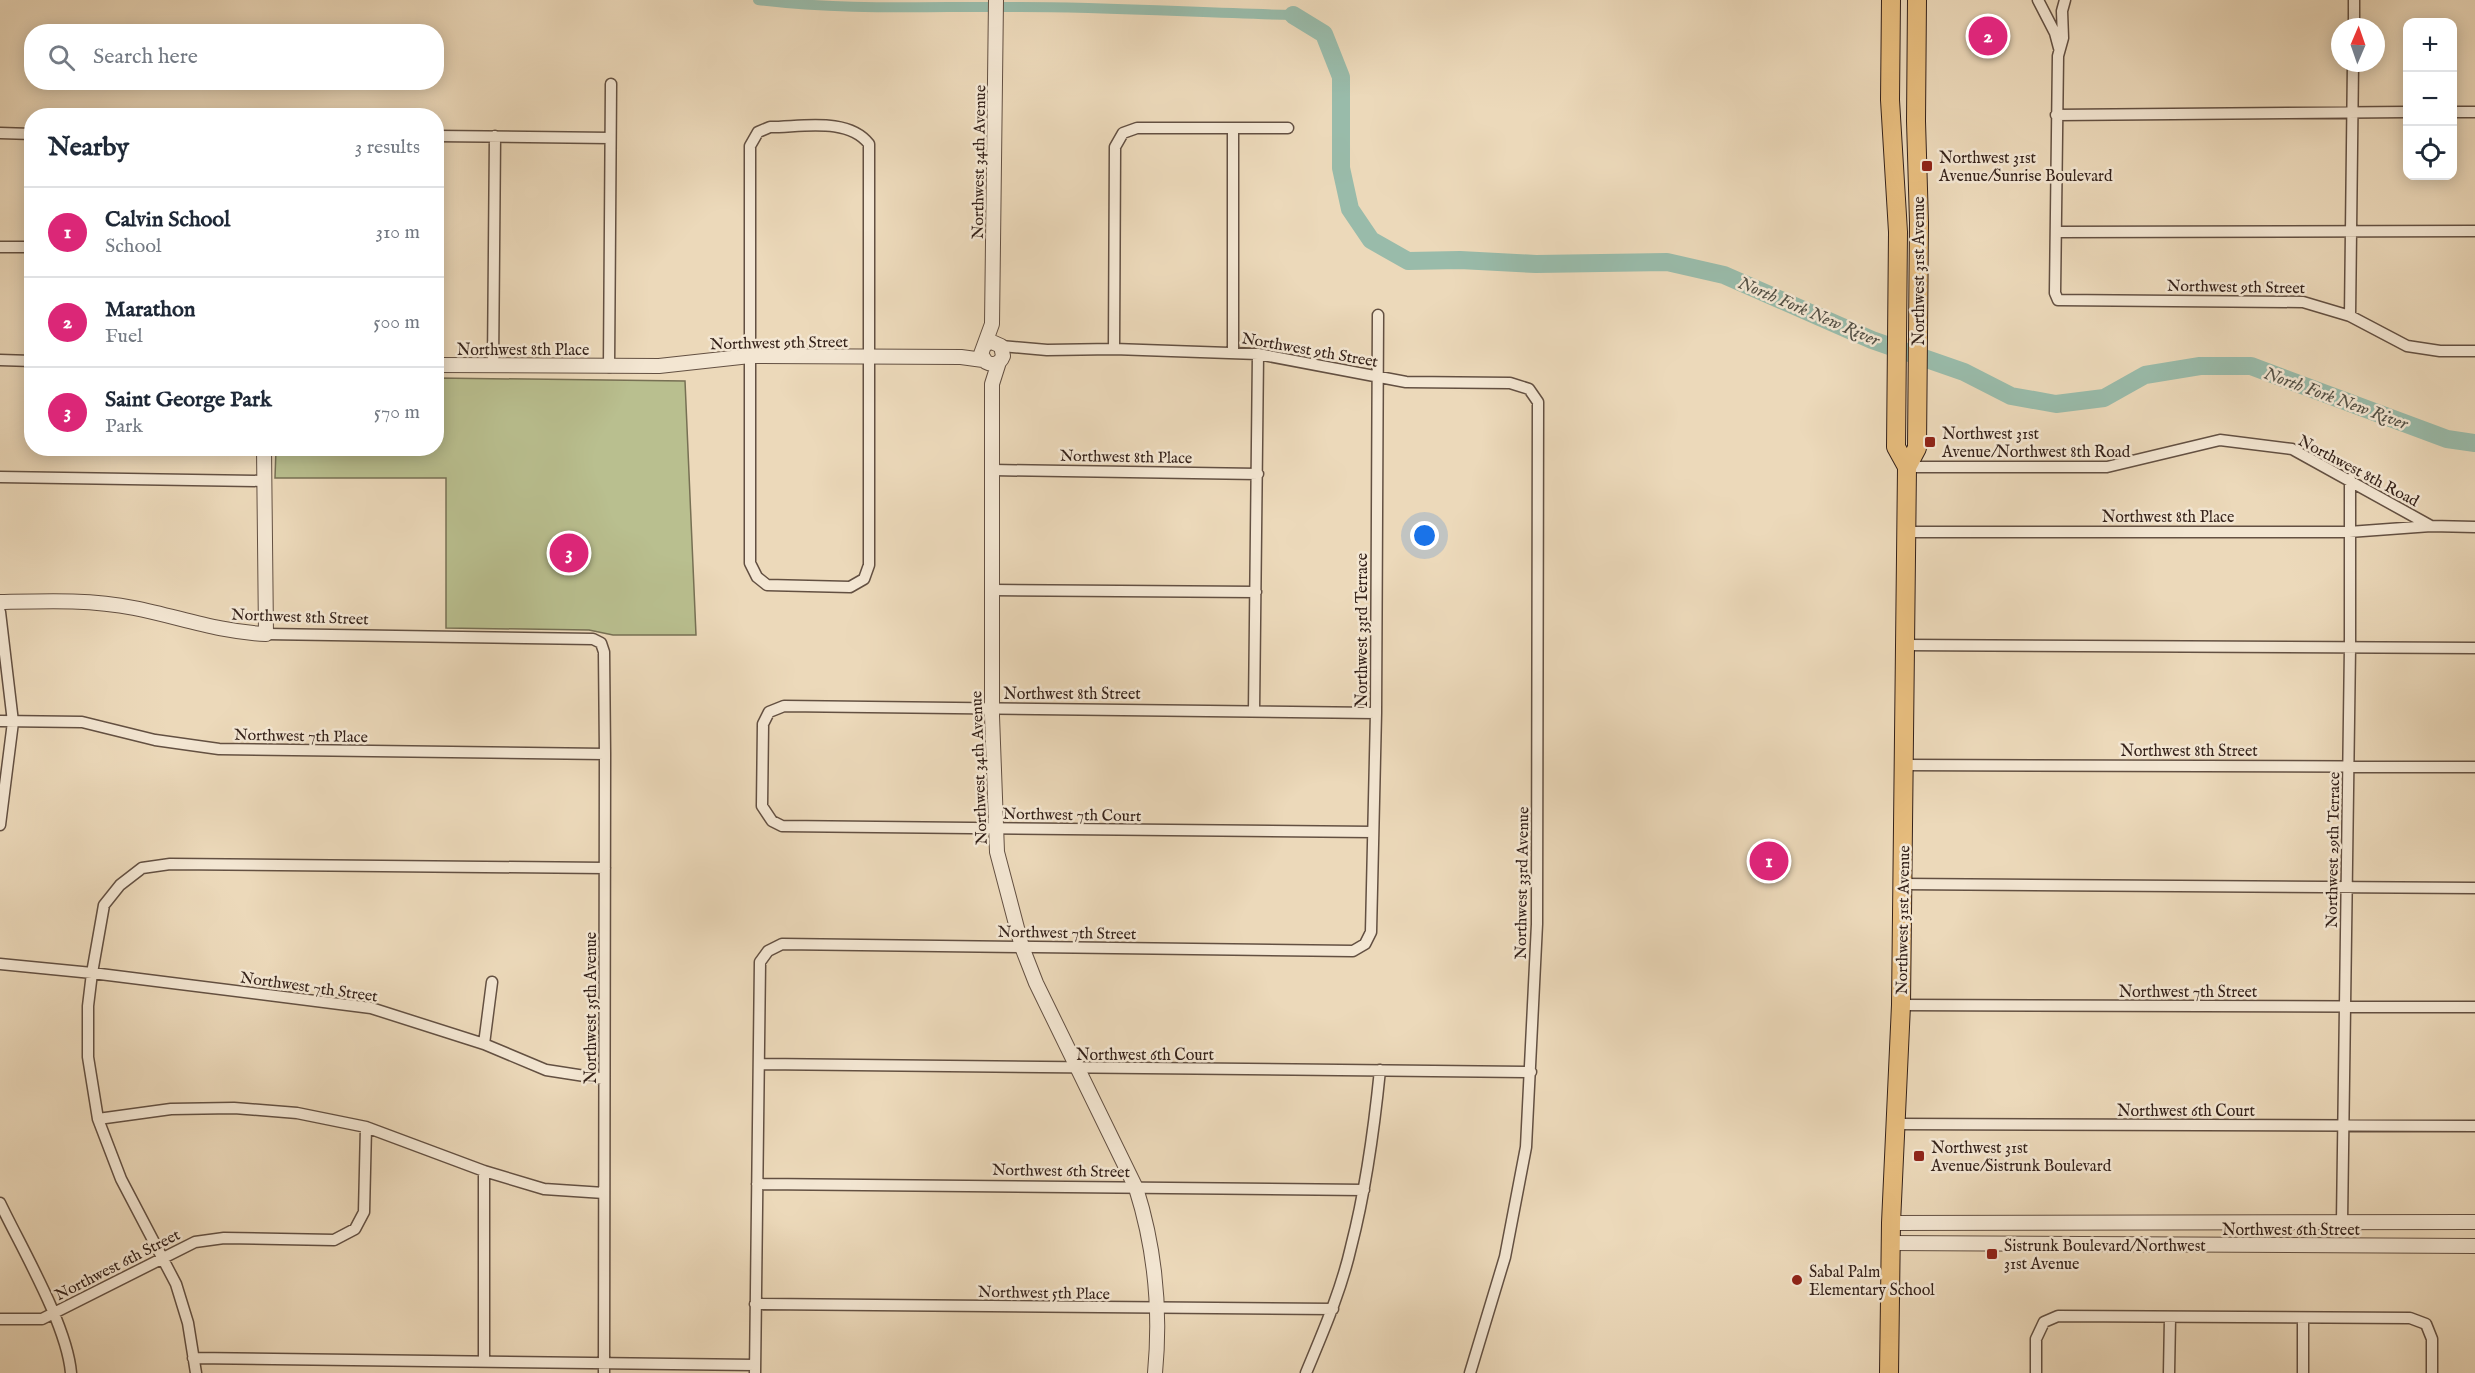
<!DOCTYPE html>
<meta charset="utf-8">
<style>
:root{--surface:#fff;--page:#f2f2f3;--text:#1f2937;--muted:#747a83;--line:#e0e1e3;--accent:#db2777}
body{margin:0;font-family:"IM FELL English",serif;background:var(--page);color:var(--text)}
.controls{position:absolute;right:18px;top:18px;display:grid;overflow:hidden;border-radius:12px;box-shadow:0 3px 15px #0003}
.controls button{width:54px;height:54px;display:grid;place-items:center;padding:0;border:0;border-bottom:2px solid var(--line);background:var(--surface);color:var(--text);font:30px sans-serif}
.compass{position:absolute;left:2331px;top:18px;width:54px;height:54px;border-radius:50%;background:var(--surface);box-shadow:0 3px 15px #0003;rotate:2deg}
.you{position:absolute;left:1425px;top:536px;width:21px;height:21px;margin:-15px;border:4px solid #fff;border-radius:50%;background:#1a73e8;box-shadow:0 0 0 9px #1a73e833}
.badge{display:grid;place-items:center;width:39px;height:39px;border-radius:50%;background:var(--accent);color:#fff;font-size:20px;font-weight:700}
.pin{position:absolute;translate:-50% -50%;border:3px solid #fff;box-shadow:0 2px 6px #0006}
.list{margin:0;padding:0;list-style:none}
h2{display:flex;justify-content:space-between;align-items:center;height:78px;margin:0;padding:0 24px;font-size:26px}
h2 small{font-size:20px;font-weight:400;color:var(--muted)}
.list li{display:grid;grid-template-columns:39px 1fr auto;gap:18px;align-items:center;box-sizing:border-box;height:90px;padding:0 24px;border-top:2px solid var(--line)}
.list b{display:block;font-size:22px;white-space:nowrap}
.list p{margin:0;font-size:20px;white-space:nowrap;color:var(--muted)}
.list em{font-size:20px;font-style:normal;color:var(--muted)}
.icon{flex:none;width:33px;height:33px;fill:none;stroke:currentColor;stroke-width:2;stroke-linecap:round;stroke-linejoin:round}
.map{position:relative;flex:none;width:2475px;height:1373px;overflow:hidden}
.search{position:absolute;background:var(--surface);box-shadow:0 3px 15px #0003;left:24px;top:24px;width:420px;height:66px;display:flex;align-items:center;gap:15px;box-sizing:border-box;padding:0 21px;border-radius:24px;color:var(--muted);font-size:22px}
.panel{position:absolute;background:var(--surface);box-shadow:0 3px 15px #0003;left:24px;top:108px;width:420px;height:348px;border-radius:24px}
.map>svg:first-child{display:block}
.green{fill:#b9bf8f;stroke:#777054;stroke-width:1.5}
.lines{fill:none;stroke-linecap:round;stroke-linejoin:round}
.canal{stroke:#9ba;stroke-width:10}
.river{stroke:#9ba;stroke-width:18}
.minor-casing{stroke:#635042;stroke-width:13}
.tertiary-casing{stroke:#635042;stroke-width:16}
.primary-casing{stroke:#35221a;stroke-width:20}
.minor{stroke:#f3e6d2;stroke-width:10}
.tertiary{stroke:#f3e6d2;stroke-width:14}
.primary{stroke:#e6bc7d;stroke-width:18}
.poi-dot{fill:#8f2418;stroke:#f3e6d2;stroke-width:2}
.labels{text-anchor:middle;stroke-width:5;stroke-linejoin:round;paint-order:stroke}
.poi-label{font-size:16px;fill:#35221a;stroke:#f3e6d2;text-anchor:start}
.street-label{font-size:16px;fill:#35221a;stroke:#f3e6d2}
.water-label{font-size:18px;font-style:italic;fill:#535045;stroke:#f3e6d2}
</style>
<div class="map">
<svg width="2475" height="1373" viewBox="0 0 2475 1373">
<rect width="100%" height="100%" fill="#ecd9ba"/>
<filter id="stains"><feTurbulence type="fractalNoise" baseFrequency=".00333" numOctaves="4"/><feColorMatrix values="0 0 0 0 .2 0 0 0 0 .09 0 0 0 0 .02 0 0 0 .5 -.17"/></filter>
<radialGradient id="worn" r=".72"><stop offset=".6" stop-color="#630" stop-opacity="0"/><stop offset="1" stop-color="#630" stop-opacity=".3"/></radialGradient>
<path class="green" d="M437,378L685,381L696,635H613L589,630L446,628V478H275L276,449L436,448Z"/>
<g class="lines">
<path class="canal" d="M758,0C845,11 933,6 1020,7C1111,7 1202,13 1293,15"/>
<path class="river" d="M1293,15L1324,34L1341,77V168L1350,209L1371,240L1408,261L1460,260L1536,264L1667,262L1724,275L1872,340L1964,372L2011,396L2056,404L2104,398L2145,375L2200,366H2251L2447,439L2475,443"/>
<defs>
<path id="minor" d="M2038,0L2055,33L2059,48
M2065,0L2062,11L2063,38L2058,56L2055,293L2058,300L2303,302L2350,316L2407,346L2440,351H2475
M2354,27V0
M2452,112H2475
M2056,115L2408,112
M770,127C802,127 848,117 869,144V565L864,579L850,587L767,585L757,577L750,563V146L758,132Z
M1233,128V352
M0,133L32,134
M436,136L610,138
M2056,232L2475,231
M0,247H32
M2350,316L2353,63
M1001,346L1047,350L1114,349L1258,354L1406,382L1510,383L1529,389L1538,402L1537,924L1526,1147L1505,1257L1470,1373
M1114,349L1115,147L1123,133L1137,128H1288
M0,360L32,361
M493,366L495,136
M609,367L611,84
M1907,467H2107L2220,440L2292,449L2431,526L2475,527
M993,470L1258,474
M0,477L264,481
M1905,532H2349L2431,526
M993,590L1256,592
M0,612L13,722L0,825
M266,634L593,639L601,643L604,652L605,754L604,1373
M1905,645L2475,648
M1254,711L1258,354
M0,721L82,722L155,740L219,749L605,754
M1904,765L2475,767
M1373,832L782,826L772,821L762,806L763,724L769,712L784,706L1376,713
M1902,884L2475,888
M0,964L92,973L371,1008L484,1044L546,1070L604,1079
M1901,1005L2475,1007
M484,1044L492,982
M759,1064L1531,1072
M98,1119L171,1109L234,1108L297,1113L366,1127L484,1171L544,1189L604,1193
M1896,1124L2475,1126
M757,1184L1364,1190
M0,1203C22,1249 67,1325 71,1373
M2342,1222L2350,647V479
M755,1304L1333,1309
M0,1319H42L195,1242L224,1238L334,1240L355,1229L364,1212L366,1127
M193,1358L755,1365
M484,1361V1171
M196,1373L188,1323L176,1284L121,1179L98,1119L88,1057V1006L92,973L104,905L120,885L142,868L170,864L605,868
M755,1373L760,962L768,951L782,944L1353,951L1365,944L1371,932L1376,713L1378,315
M1306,1373C1323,1332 1341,1291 1351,1247C1366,1189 1374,1130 1380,1070
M2036,1373V1339L2044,1322L2058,1316L2410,1318L2426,1324L2432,1339V1373
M2169,1373L2170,1318
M2303,1373V1319"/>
<path id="tertiary" d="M985,344L992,342L1001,346L1003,356C1000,364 993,366 986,362L981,354L992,324L996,0
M999,362L992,384V716L997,852L1022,947L1036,983L1136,1188C1155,1248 1161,1310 1155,1373
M436,365L659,366L750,356L961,357L983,360
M0,602C44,601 91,599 134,608C180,617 218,632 266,634L264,448
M1891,1223L2475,1222
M1890,1243L2475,1246"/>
<path id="primary" d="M1891,0L1890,100L1898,232L1896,447L1907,467
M1889,1373L1891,1223L1901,1005L1907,467L1917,448L1919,223L1916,121L1917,0"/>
</defs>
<use href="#minor" class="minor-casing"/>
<use href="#tertiary" class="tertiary-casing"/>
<use href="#primary" class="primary-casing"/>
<use href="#minor" class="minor"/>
<use href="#tertiary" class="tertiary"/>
<use href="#primary" class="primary"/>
</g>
<g class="poi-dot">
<rect x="1921" y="160" width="12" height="12" rx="3"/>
<rect x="1924" y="436" width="12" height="12" rx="3"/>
<rect x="1913" y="1150" width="12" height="12" rx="3"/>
<rect x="1986" y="1248" width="12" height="12" rx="3"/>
<circle cx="1797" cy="1280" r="6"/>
</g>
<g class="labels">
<g class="poi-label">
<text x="1939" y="163">Northwest 31st<tspan x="1939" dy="18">Avenue/Sunrise Boulevard</tspan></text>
<text x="1942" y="439">Northwest 31st<tspan x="1942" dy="18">Avenue/Northwest 8th Road</tspan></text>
<text x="1931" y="1153">Northwest 31st<tspan x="1931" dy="18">Avenue/Sistrunk Boulevard</tspan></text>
<text x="2004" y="1251">Sistrunk Boulevard/Northwest<tspan x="2004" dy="18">31st Avenue</tspan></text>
<text x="1809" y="1277">Sabal Palm<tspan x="1809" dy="18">Elementary School</tspan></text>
</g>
<g class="street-label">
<text transform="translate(978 162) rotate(-89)" y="6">Northwest 34th Avenue</text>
<text transform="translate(1918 271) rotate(-90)" y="6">Northwest 31st Avenue</text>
<text transform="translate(2236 286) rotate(1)" y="6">Northwest 9th Street</text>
<text transform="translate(779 342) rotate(-1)" y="6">Northwest 9th Street</text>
<text x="523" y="355">Northwest 8th Place</text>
<text transform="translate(1310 349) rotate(10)" y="6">Northwest 9th Street</text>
<text transform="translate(1126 456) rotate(1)" y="6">Northwest 8th Place</text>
<text transform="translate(2359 470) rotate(28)" y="6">Northwest 8th Road</text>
<text x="2168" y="522">Northwest 8th Place</text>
<text transform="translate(300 616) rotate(2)" y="6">Northwest 8th Street</text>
<text transform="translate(1361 630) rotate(-90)" y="6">Northwest 33rd Terrace</text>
<text x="1072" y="699">Northwest 8th Street</text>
<text transform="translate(301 735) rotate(1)" y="6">Northwest 7th Place</text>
<text x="2189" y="756">Northwest 8th Street</text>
<text transform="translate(978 768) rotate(-92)" y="6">Northwest 34th Avenue</text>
<text transform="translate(1072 814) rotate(1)" y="6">Northwest 7th Court</text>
<text transform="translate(2332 850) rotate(-89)" y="6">Northwest 29th Terrace</text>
<text transform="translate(1521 883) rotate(-89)" y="6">Northwest 33rd Avenue</text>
<text transform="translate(1902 920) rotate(-89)" y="6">Northwest 31st Avenue</text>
<text transform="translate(1067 932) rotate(1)" y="6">Northwest 7th Street</text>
<text transform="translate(309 986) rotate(8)" y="6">Northwest 7th Street</text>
<text x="2188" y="997">Northwest 7th Street</text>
<text transform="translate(590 1008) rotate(-90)" y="6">Northwest 35th Avenue</text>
<text x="1145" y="1060">Northwest 6th Court</text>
<text x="2186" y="1116">Northwest 6th Court</text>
<text transform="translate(1061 1170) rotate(1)" y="6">Northwest 6th Street</text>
<text x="2291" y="1235">Northwest 6th Street</text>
<text transform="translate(117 1264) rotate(-27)" y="6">Northwest 6th Street</text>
<text transform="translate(1044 1292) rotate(1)" y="6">Northwest 5th Place</text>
</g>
<g class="water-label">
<text transform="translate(1809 311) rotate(23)" y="6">North Fork New River</text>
<text transform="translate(2336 398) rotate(20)" y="6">North Fork New River</text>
</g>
</g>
<rect width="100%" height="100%" filter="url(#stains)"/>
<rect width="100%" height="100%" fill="url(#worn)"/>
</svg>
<div class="controls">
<button>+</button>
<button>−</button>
<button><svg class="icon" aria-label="locate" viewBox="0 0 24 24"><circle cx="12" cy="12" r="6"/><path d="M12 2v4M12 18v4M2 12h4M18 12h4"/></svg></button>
</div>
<svg class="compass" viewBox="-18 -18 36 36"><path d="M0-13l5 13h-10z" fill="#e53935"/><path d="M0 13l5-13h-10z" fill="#747a83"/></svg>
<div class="you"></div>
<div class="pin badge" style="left:1769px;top:861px">1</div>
<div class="pin badge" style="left:1988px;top:36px">2</div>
<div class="pin badge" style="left:569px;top:553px">3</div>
<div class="search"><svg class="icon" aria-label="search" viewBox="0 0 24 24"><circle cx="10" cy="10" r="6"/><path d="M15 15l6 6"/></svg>Search here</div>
<section class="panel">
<h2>Nearby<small>3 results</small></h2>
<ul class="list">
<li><span class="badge">1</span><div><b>Calvin School</b><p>School</p></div><em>310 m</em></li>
<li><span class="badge">2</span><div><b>Marathon</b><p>Fuel</p></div><em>500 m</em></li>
<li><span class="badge">3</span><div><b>Saint George Park</b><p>Park</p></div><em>570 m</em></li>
</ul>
</section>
</div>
